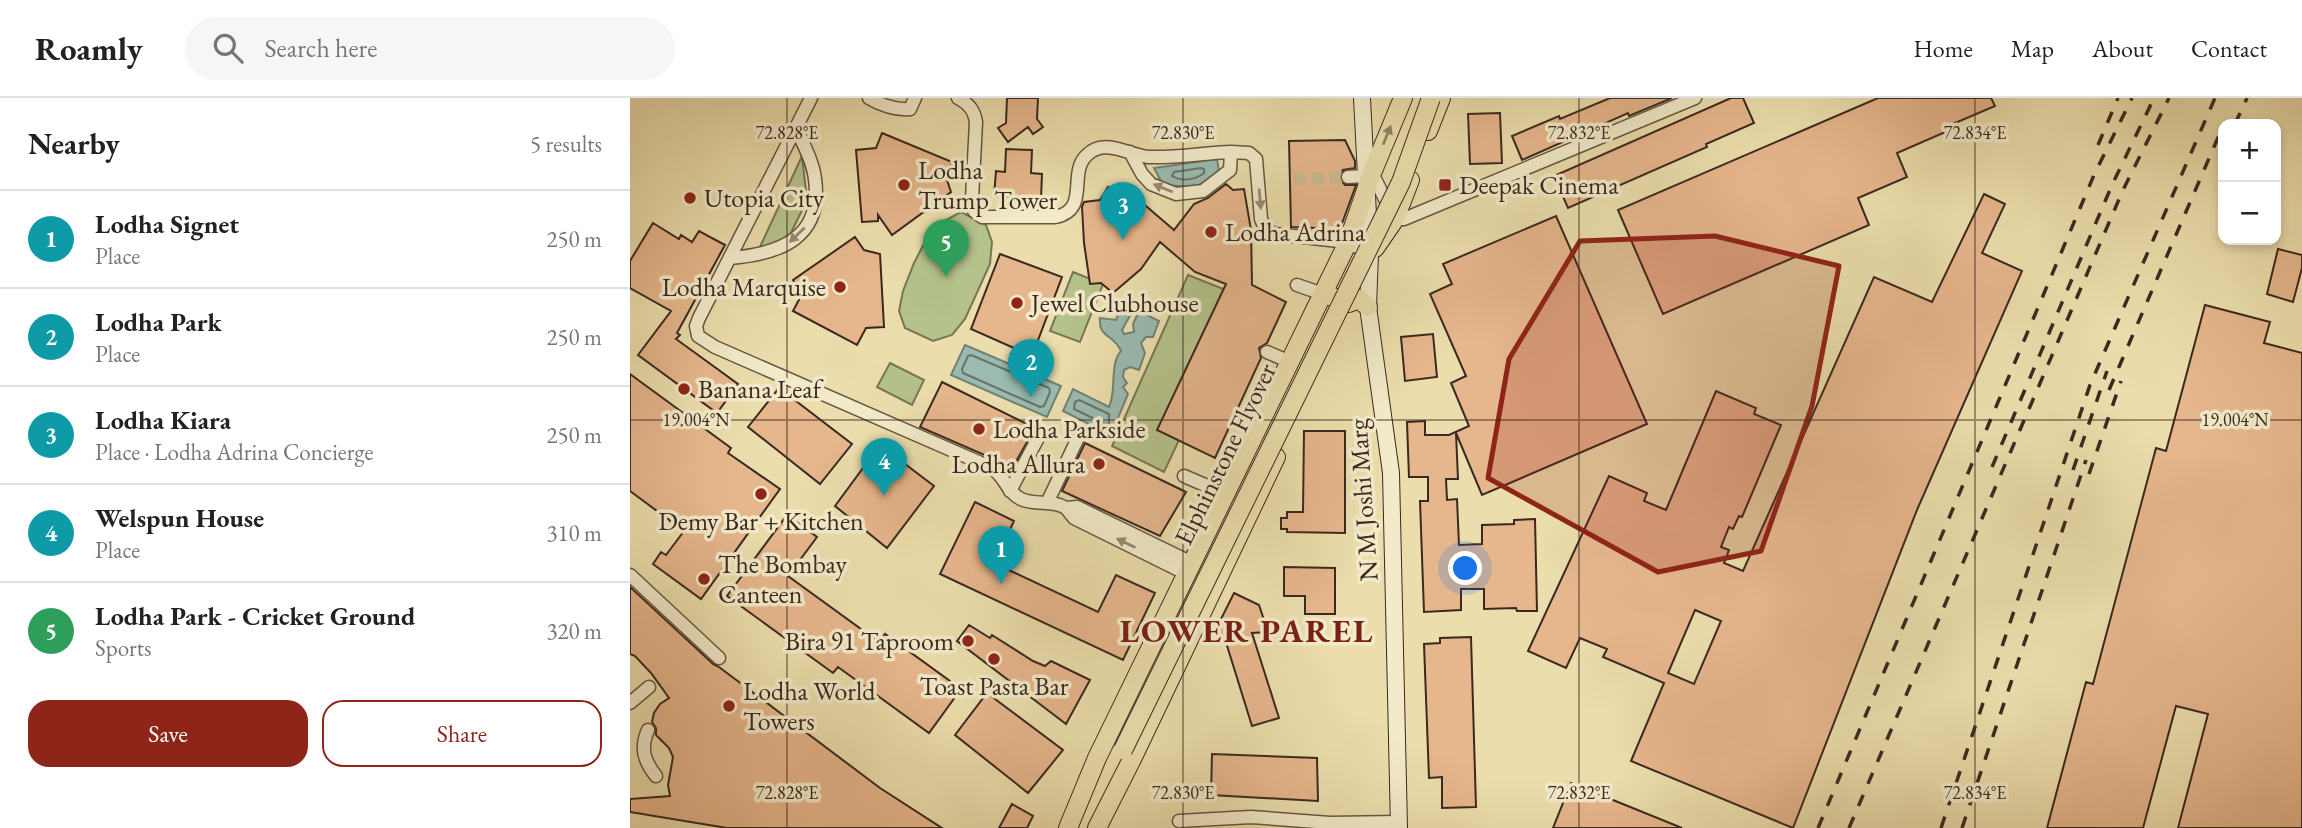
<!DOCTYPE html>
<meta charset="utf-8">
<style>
:root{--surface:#fff;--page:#f6f6f6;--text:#222;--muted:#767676;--line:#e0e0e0;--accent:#8f2418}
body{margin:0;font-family:"EB Garamond",serif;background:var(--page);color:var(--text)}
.controls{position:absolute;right:21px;top:21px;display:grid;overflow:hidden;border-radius:14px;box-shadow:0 4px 10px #0003}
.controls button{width:63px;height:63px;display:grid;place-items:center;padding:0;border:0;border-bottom:2px solid var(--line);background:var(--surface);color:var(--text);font:35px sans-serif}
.you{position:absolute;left:836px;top:471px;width:24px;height:24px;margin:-18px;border:5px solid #fff;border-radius:50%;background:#1a73e8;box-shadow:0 0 0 10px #1a73e833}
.badge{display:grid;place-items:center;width:46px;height:46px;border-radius:50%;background:var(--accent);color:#fff;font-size:23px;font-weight:700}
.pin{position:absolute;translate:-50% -58px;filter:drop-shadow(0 2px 4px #0008)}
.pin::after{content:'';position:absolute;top:37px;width:24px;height:21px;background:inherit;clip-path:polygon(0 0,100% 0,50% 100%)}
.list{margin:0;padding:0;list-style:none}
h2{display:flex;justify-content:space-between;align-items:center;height:91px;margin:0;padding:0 28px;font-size:30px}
h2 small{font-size:23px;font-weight:400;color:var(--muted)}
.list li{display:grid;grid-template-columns:46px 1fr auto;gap:21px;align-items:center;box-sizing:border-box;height:98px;padding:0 28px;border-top:2px solid var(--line)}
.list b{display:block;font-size:26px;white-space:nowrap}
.list p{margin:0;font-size:23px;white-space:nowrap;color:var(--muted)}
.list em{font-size:23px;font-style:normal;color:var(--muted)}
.actions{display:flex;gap:14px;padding:21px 28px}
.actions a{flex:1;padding:16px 0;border:2px solid var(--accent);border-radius:21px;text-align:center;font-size:24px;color:var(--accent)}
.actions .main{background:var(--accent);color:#fff}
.icon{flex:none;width:38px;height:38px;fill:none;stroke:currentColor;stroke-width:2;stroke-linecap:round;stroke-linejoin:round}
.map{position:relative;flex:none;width:1672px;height:730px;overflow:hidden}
header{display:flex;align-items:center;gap:42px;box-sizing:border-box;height:98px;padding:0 35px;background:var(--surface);border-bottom:2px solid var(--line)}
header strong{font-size:33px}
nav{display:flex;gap:38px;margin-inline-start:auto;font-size:24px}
.search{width:490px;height:63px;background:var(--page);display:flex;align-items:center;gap:18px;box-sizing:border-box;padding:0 24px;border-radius:38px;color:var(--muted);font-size:26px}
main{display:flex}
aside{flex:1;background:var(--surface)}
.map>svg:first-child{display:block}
.green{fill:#b5c28b;stroke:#787556;stroke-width:2}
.water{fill:#99bbb0;stroke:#738076;stroke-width:2}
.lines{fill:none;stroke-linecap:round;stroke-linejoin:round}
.shore{stroke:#6a7268;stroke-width:2}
.building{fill:#e6b68c;stroke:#3b2820;stroke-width:2;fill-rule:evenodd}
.minor-tunnel{stroke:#c8ba90;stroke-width:12;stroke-dasharray:12 6;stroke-linecap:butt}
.minor-casing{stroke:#675643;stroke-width:15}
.secondary-casing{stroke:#3b2820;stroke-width:18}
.primary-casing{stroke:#3b2820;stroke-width:20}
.minor{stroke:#f2eac9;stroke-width:12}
.secondary{stroke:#f2eac9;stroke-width:16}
.primary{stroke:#ebdeac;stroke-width:18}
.rail{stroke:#3b2820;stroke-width:3.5;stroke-dasharray:12 12;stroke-linecap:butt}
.primary-bridge-casing{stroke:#3b2820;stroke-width:20;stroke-linecap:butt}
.primary-bridge{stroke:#ebdeac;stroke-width:18}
.oneway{fill:#938366}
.oneway2{fill:#968974}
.marked{fill:#8f2418;fill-opacity:0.2;stroke:#8f2418;stroke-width:5;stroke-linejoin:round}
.ticks{fill:none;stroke:#3b2820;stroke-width:2;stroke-opacity:0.45}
.poi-dot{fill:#8f2418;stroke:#f2eac9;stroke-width:2.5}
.labels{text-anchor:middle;stroke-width:7;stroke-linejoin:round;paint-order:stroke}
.poi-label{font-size:26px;fill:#3b2820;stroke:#f2eac9;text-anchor:start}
.street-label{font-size:26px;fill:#3b2820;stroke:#f2eac9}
.district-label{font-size:33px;font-weight:bold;letter-spacing:2px;fill:#7a1f14;stroke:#f2eac9}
.ticks-label{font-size:18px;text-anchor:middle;fill:#3b2820;stroke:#f2eac9;stroke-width:7;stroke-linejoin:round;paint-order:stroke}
</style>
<header>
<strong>Roamly</strong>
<div class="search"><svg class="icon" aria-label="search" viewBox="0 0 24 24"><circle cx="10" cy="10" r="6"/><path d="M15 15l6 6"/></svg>Search here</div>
<nav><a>Home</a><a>Map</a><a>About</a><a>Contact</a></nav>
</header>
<main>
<aside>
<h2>Nearby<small>5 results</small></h2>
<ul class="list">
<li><span class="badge" style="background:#0f9aa8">1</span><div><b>Lodha Signet</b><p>Place</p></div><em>250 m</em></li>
<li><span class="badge" style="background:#0f9aa8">2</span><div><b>Lodha Park</b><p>Place</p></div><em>250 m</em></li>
<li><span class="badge" style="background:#0f9aa8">3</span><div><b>Lodha Kiara</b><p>Place · Lodha Adrina Concierge</p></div><em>250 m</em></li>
<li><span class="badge" style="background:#0f9aa8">4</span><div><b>Welspun House</b><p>Place</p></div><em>310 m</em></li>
<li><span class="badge" style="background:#2e9e5b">5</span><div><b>Lodha Park - Cricket Ground</b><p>Sports</p></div><em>320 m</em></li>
</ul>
<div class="actions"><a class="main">Save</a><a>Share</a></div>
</aside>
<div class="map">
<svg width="1672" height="730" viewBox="0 0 1672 730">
<rect width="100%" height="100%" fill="#ebdeac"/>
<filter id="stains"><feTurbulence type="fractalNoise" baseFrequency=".00286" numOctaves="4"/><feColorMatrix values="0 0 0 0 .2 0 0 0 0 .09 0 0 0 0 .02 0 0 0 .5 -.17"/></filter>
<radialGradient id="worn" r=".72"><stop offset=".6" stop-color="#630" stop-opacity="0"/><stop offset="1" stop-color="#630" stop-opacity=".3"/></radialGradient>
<path class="green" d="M172,58L177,102L158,141L129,151Z
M331,114L356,127L362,144L360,166L335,221L322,237L303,243L275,230L269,213L273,193L284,165L298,138L314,123Z
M443,174L473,186L450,244L420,233Z
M558,177L616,200L534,374L482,348Z
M260,265L294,282L282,307L247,289Z"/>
<path class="water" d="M587,61L589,74L566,89L533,87L524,70Z
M493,204L503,212L492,232L494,236L504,234L503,226L509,213L529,223L523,239H516L511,245L515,255L509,272L500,269L494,272L493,279L497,285L493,289L498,296L481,337L433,313L443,291L479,309C487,292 479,267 491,253C484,236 468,240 470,220L486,222Z
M335,247L431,288L417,319L321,277Z"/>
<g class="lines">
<path class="shore" d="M571,70L574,71V75C565,82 552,84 542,78L544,74Z
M341,257L419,290L420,294L414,308L410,309L333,275L332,271L338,258Z
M449,302L479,316V325L475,326L444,311L445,304Z"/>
</g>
<path class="building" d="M377,0H408L407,21L413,29L403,36L398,29L378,44L368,30L376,25Z
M980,0H1042L999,18L998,15L892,62L882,38L929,18L930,21Z
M1101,0H1113L1124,25L1076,46L1077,49L938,110L924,78Z
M1248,0H1361L1365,8L1318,28L1320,32L1267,55L1277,79L1228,100L1239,127L1033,216L988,112Z
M870,15L872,65L840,66L838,16Z
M252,35L322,64L316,79L321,94L262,137L248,117V123L232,124L226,52L246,50Z
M715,42L725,63V70L713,72L709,80L715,87H726L710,131L661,129L659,43Z
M376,51L402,52L401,75L412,76L411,101L364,98L366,73L375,74Z
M596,86L603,92L614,91L621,132L622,187L656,204L637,245L629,250L631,260L585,360L527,332L596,186L565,174L530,144L511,171L483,195L471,185L460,186L454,145L452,109L454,104L470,102L478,89L509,102L544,132L564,106L578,100Z
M1354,96L1375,106L1352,155L1392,173L1287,412L1163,730L1001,663L1034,585L973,559L977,551L950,540L936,570L898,553L979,378L1017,395L1014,403L1036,412L1086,293L1126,310L1124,316L1151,327L1112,419L1109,418L1103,431L1099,429L1091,449L1099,452L1094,465L1113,473L1244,179L1302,204ZM1065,512L1091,523L1064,586L1038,575Z
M926,118L1017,326L852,397L826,335L828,381H816L817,402L827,401L829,447L852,446V427L884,426V422L905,421L907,513H887L886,510L854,511V491H831V512L794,514L790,403H798V379H779L777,324L795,323V337H819L839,328L821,285L836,278L800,196L822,186L813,166Z
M23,125L49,141L51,137L62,144L69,133L95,147L47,235L50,237L46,241L108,286L87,315L8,257L41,213L0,190V163Z
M225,139L234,152L250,156L254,229L236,230L227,247L163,213L172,196L163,182Z
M1648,151L1672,157V170L1663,204L1637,196Z
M370,156L432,179L402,258L341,231Z
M1575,207L1640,224L1634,245L1672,255V730H1548L1578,616L1546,608L1513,730H1417L1456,584L1463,586L1526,350L1536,353Z
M803,236L807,279L775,283L771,239Z
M0,276L101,350L98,355L150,391L71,501L23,466L31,454L36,457L54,433L0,393Z
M312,284L405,330L380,374L364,361L290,329Z
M149,290L222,346L190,386L118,329Z
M674,333H715V435L657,434V431H651V420H657V414H673Z
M455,345L556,394L530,438L432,393Z
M250,347L304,388L257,450L205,408Z
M345,404L384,423L364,465L468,514L486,477L525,495L493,562L310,476Z
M157,417L187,439L158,478L249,544L255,536L331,591L299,635L208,569L203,575L97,498Z
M654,469L705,470V516H675V498H654Z
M0,489L83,566L89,569L250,690L312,730H97L0,714V701L40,698L38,687L43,659L39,650L26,637V630L22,624L24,615L30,606L39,600L21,575L5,558L0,556Z
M604,495L629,507L638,534L622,535L649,620L622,628L594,538L581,541Z
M339,527L360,540L362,537L403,563L415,568L421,563L460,582L436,626L327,543Z
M841,539L846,709L812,710V679L799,680L794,546L810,545V540Z
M357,595L433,652L398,695L325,637Z
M582,656L687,660L688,703L581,697Z
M941,685L1052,730H923Z
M382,706L403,718L397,730H369Z"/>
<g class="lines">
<path class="minor-tunnel" d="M664,81L718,79"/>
<defs>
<path id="minor" d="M181,0L69,220L66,228L68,238L85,249L360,369C375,377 376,394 391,401C406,408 422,401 436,410
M239,0C251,7 265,12 280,11L285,0
M328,0C339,6 344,12 346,24L342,101L344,113L352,119H425C461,112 437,75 457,57C475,39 500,58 519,59C546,60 574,55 601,54L600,72L573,93L546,96L521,86L512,76L500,54
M601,54L619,55L626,61L631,121C634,129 637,133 645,136L718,144L740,156
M742,75L765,121H774L1065,0
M718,79L735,78
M100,160C150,156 193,140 185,81C183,63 173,46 166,30
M667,187L693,196
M637,254L660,264
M554,378L596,396
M380,393L409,338
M417,405L447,342
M557,476L444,420L436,410L447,409L562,465
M0,477L89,560
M0,605L19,589
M18,632C10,650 14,663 26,678
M549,723L621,719L700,725L769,724"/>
<path id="secondary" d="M732,0L740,156L738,209L761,375L769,730"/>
<path id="primary" d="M798,33L811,0
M745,150L765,121L780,82
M700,198L719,205L729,201L738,209
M438,730L467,660L718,144L742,75L773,0
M467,730L503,659L646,359"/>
</defs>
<use href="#minor" class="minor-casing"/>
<use href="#secondary" class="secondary-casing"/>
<use href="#primary" class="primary-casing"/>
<use href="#minor" class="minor"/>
<use href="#secondary" class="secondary"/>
<use href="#primary" class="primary"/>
<path class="rail" d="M1605,26L1617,0
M1468,47L1488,0
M1479,292L1593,28
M1362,369L1482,87L1524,0
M1443,372L1477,273
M1459,376L1491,283
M1188,730L1464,77L1502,0
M1219,730L1493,92L1539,0
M1311,730L1460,287L1585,0
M1332,730L1456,362"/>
<defs>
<path id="primary-bridge" d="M493,652L771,84L801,0"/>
</defs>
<use href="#primary-bridge" class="primary-bridge-casing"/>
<use href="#primary-bridge" class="primary-bridge"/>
</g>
<defs><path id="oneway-solid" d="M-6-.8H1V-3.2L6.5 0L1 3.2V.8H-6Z" transform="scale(1.75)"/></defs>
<use class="oneway" href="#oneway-solid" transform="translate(757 37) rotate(-68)"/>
<g class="oneway2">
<use href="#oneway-solid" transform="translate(533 90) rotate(-158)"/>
<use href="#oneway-solid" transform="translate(630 101) rotate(85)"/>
<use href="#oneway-solid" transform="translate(167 137) rotate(136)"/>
<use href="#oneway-solid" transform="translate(496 445) rotate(-154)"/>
</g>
<path class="marked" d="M1085,138L1209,168L1182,308L1131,453L1028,474L858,380L879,261L950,143Z"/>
<path class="ticks" d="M157,0V730M553,0V730M949,0V730M1345,0V730M0,322H1672"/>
<g class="poi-dot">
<circle cx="274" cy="87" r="7"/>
<rect x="808" y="80" width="14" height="14" rx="3.5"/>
<circle cx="60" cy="100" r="7"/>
<circle cx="581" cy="134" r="7"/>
<circle cx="210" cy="189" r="7"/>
<circle cx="387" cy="205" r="7"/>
<circle cx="54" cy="291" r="7"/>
<circle cx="349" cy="331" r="7"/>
<circle cx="469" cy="366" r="7"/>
<circle cx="131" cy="396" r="7"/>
<circle cx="74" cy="481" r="7"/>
<circle cx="338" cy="543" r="7"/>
<circle cx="364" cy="561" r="7"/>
<circle cx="99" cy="608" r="7"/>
</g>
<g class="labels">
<g class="poi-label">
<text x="288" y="81">Lodha<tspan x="288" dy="30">Trump Tower</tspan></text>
<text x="829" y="96">Deepak Cinema</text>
<text x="74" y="109">Utopia City</text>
<text x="595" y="143">Lodha Adrina</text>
<text x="196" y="198" text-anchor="end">Lodha Marquise</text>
<text x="401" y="214">Jewel Clubhouse</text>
<text x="68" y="300">Banana Leaf</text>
<text x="363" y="340">Lodha Parkside</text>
<text x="455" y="375" text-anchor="end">Lodha Allura</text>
<text x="131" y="432" text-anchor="middle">Demy Bar + Kitchen</text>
<text x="88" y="475">The Bombay<tspan x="88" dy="30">Canteen</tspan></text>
<text x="324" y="552" text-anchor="end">Bira 91 Taproom</text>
<text x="364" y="597" text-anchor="middle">Toast Pasta Bar</text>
<text x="113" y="602">Lodha World<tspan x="113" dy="30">Towers</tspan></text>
</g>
<g class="street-label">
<text transform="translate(595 356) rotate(-64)" y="9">Elphinstone Flyover</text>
<text transform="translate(733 402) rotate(-94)" y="9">N M Joshi Marg</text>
</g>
<g class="district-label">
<text x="617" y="544">LOWER PAREL</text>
</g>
</g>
<g class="ticks-label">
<text x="157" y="41">72.828°E</text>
<text x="553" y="41">72.830°E</text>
<text x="949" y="41">72.832°E</text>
<text x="1345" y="41">72.834°E</text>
<text x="66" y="328">19.004°N</text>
<text x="1605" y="328">19.004°N</text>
<text x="157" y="701">72.828°E</text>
<text x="553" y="701">72.830°E</text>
<text x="949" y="701">72.832°E</text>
<text x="1345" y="701">72.834°E</text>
</g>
<rect width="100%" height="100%" filter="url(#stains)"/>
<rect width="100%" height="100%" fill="url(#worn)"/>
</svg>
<div class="controls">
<button>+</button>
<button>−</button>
</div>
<div class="you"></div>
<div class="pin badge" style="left:371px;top:486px;background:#0f9aa8">1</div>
<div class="pin badge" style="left:401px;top:299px;background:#0f9aa8">2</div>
<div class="pin badge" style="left:493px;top:142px;background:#0f9aa8">3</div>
<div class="pin badge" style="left:254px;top:398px;background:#0f9aa8">4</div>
<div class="pin badge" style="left:316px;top:179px;background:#2e9e5b">5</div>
</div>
</main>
